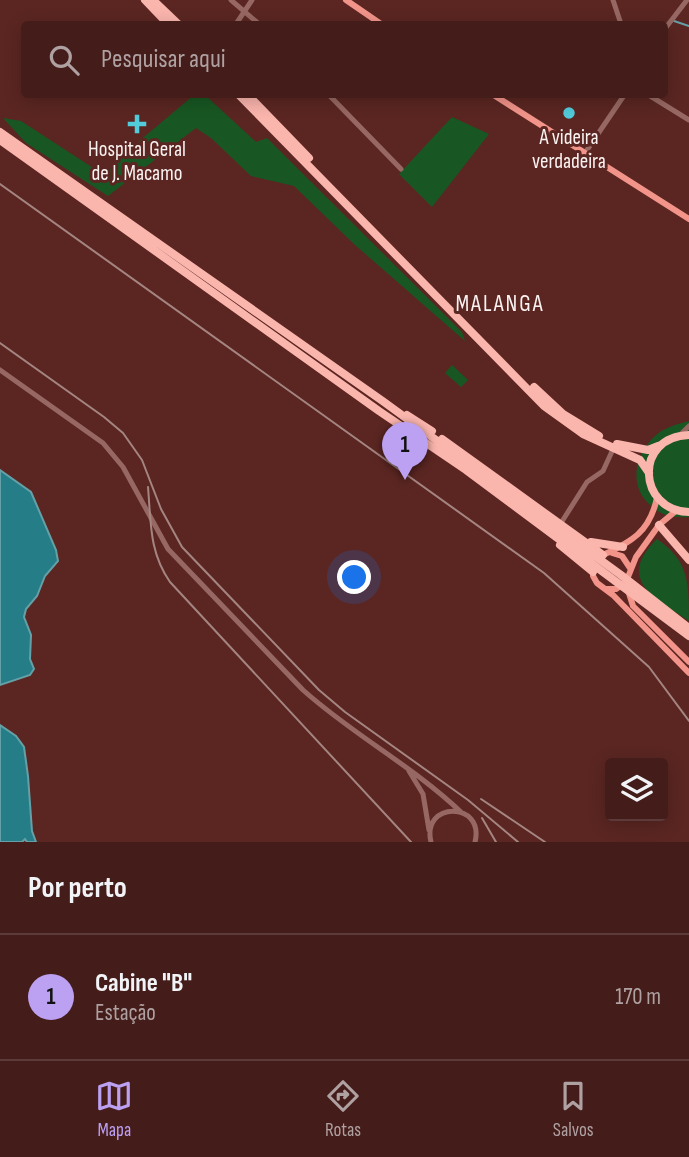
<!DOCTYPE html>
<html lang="pt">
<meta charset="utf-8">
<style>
:root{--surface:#441c1a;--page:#4b2523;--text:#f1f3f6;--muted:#afa1a2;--line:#5c3a39;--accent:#bca0f2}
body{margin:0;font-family:"Sofia Sans Condensed",sans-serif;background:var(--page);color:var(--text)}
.controls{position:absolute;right:21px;bottom:21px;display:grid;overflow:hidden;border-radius:7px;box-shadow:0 4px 18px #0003}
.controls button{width:63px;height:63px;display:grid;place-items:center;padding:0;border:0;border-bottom:2px solid var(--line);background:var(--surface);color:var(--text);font:35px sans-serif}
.you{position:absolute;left:355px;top:578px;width:24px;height:24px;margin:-18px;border:5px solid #fff;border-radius:50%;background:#1a73e8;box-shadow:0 0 0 10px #1a73e833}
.badge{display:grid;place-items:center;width:46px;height:46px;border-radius:50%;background:var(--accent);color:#111;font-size:23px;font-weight:700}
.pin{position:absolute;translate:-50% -58px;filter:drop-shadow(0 2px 4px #0008)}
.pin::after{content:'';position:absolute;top:37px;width:24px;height:21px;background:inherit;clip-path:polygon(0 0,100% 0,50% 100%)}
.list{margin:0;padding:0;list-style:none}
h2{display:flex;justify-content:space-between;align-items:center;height:91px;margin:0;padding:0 28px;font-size:30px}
h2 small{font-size:23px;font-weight:400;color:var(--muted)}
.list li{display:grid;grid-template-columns:46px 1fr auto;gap:21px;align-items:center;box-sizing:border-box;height:126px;padding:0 28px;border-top:2px solid var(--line)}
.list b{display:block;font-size:26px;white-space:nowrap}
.list p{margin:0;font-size:23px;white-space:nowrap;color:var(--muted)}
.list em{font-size:23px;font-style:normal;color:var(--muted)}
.icon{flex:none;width:38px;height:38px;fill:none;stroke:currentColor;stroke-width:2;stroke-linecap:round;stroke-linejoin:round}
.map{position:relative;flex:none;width:689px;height:842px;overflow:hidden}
.search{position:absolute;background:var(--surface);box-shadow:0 4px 18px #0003;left:21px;right:21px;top:21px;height:77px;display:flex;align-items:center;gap:18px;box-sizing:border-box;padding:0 24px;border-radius:7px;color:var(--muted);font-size:26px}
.sheet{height:217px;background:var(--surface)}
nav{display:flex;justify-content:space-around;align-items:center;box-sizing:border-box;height:98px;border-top:2px solid var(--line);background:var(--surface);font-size:19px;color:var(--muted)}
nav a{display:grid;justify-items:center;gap:4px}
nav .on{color:var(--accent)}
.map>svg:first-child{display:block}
.green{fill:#185723}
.water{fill:#257d87;stroke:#65a0a7;stroke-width:2}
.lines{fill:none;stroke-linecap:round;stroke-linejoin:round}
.stream{stroke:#65a0a7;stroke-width:2}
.minor{stroke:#976863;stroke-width:5}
.major{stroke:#f2948a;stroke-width:6}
.highway{stroke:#fab5ad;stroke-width:8}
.rail{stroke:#a48582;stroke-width:2}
.poi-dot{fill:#52cbda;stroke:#5b2622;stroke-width:2.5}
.labels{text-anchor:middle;stroke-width:6;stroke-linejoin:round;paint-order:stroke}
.poi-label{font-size:21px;fill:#faf3f2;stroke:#5b2622}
.neighbourhood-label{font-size:23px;letter-spacing:2px;fill:#faf3f2;stroke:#5b2622}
</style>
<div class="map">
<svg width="689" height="842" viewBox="0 0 689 842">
<rect width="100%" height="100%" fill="#5b2622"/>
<path class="green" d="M194,95H205L256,142L267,138L462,332L465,341L355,245L294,186L251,176L211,138L196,128L108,196L26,143L3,118L21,121L104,175L138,142Z
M452,117L489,134L432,207L399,174Z
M452,365L468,380L461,387L445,373Z
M689,421V517C673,518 661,516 649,504C626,483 637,446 663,430C671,426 680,423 689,421Z
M657,539C689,561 689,583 689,621C655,598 615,580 657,539Z"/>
<path class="water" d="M0,470L31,492L56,550L58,561L45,576L37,596L26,609L24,617L31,635L30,659L34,669L30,675L0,685Z
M0,725L16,736L24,747L28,776L32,831L36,842H27L25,839L22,842H0Z"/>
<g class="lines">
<path class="stream" d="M674,21L689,26"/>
<path class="minor" d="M231,0L259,24
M613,0L621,24
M236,24L252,0
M664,30L687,0
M328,94L401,169
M647,94L689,120
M585,153L625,94
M0,370L103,443L123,467L168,549L303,690C353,735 413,766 462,813
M679,436L689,426
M561,523L587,482L603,471L614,447
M409,771L423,794L429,830
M431,842C421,801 485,801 475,842"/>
<path class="major" d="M346,0L381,24
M492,94L689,219
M612,553L622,556L630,568
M601,556C630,542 649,534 657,498
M593,568V576L597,583L613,595L689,673
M606,589H616L626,582L636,557L659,525L677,510
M628,590L633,606L689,662"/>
<path class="highway" d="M145,0L168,24
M153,0L178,24
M238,94L544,406L583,434L640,460L649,473
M247,94L309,158
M0,132L384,402L621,575L689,628
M0,140L379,411L466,470L689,636
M534,387L563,414L599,436
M407,415L432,431
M689,435C633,437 638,511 689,512
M442,439L603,555
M617,444L648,450L658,446
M659,525L689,560
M591,542L623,547
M560,545L593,572"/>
<path class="rail" d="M0,184L544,573L649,667L689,721
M0,343L104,417L123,433L142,460L161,509L182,547L319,690L345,712L468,800L518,842
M148,487C151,522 149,552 170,582L411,842
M481,799L545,842
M482,818L496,842"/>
</g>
<g class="poi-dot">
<circle cx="569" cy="113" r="7"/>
<path d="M133.5 113.5h7v7h7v7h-7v7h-7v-7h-7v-7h7z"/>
</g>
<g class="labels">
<g class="poi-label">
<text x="569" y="144">A videira<tspan x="569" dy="24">verdadeira</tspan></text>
<text x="137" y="156">Hospital Geral<tspan x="137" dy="24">de J. Macamo</tspan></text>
</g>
<g class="neighbourhood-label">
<text x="500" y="311">MALANGA</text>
</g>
</g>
</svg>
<div class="controls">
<button><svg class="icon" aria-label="layers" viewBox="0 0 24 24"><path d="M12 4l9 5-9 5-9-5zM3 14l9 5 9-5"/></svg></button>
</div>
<div class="you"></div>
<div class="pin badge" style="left:405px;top:480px">1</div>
<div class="search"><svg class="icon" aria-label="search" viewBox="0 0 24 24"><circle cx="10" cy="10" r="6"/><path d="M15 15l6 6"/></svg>Pesquisar aqui</div>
</div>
<section class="sheet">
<h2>Por perto<small></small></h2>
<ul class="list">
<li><span class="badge">1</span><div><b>Cabine &quot;B&quot;</b><p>Estação</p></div><em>170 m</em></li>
</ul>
</section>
<nav>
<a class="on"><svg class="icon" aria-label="map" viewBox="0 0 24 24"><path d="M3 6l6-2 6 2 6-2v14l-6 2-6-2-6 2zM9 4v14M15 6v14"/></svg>Mapa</a>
<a><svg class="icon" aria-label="directions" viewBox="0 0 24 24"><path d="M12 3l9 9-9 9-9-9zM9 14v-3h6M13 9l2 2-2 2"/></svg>Rotas</a>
<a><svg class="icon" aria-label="saved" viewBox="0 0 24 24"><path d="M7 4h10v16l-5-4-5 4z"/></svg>Salvos</a>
</nav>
